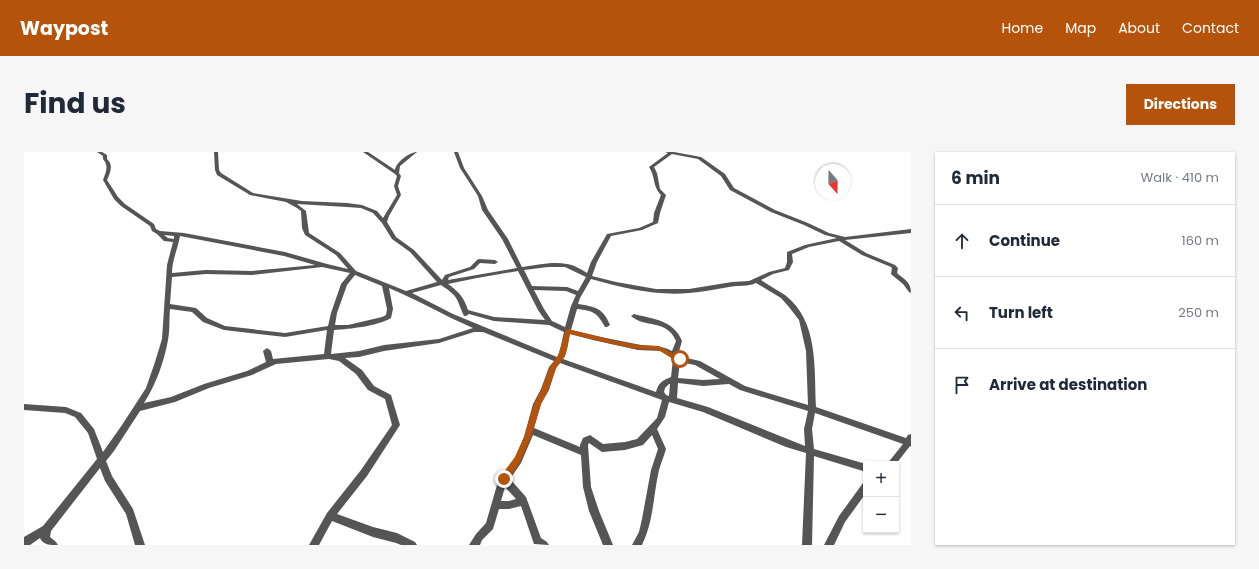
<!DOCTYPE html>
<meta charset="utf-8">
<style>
:root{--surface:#fff;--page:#f6f6f7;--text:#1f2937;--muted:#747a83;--line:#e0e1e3;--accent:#b45309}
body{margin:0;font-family:Poppins,sans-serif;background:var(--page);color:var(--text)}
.controls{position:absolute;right:12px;bottom:12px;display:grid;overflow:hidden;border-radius:0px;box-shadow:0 1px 3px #0004}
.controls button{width:36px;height:36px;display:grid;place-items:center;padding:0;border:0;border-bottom:1px solid var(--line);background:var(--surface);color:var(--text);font:20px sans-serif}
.compass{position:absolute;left:791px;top:12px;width:36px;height:36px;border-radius:50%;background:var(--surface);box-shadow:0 1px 3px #0004;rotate:160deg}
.stop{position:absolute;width:12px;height:12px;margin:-9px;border:3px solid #b45309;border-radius:50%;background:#fff}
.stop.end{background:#b45309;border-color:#fff;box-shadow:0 1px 4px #0008}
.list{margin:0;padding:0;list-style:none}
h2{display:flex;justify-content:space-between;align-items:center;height:52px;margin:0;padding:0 16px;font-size:17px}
h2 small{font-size:13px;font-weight:400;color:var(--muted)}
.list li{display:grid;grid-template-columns:26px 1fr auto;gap:12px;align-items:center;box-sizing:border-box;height:72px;padding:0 16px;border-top:1px solid var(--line)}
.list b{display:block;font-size:15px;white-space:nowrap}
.list em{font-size:13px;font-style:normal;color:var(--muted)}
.icon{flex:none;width:22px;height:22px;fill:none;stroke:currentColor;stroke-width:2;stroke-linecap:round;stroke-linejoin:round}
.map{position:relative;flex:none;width:887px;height:393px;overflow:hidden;border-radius:0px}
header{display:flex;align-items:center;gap:24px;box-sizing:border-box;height:56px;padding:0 20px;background:var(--accent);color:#fff}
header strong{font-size:19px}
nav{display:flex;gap:22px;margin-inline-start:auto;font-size:14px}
.intro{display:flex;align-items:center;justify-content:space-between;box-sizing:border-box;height:96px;padding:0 24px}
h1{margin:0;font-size:28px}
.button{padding:10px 18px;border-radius:0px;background:var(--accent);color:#fff;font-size:14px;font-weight:700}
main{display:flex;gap:24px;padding:0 24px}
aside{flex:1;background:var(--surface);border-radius:0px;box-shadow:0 1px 3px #0004}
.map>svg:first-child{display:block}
</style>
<header>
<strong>Waypost</strong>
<nav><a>Home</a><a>Map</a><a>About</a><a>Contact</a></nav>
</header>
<div class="intro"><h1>Find us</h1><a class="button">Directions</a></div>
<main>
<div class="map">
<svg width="887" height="393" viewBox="0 0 887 393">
<rect width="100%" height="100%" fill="#fff"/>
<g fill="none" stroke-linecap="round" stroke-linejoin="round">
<path fill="#555" fill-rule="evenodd" d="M73 0H78L83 3V7C90 13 86 21 83 28L94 45 101 52 130 72 132 77 136 79 160 81 261 100 303 112 324 117 312 103 281 83 278 76 277 59 273 56 262 50 226 43 193 23 191 18 190 0H194L195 18 197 21 229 41 278 49 323 51 338 53 353 59 359 66 373 43 370 34 373 24 371 22 339 0H344L371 18C372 10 386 0 393 0L376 14 375 21 377 24 374 34 377 43 365 64 363 70 372 85 390 98 418 128 421 123 446 115 453 108 455 107 471 108 474 110 471 112 456 111 450 117 425 125 424 128 493 116 478 87 458 58 454 44 436 16 430 0H434L440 16 458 44 464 58 484 87 498 115C512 113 529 109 543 112 550 113 557 117 563 121L567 110 583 82 615 76 629 70 630 61 637 43C628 33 632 26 625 15L644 1 641 0H650L677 5 701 22 710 36 751 58 784 71 805 81 821 85 887 77V81L821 88 842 101 871 113 874 116 873 121C881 128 887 130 887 141L885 140 879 132 868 123 867 122 868 116 867 115 838 103 815 89 785 95 768 102 769 110 765 118 749 122 737 128C745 133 753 138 761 143 795 169 790 217 792 255L882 286 884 283 887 282V295L886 294 872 312H863L879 292 791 261 788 277 790 297 842 312V320L790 304 788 393H778L782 301 762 295 679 260 645 250 641 265 633 277 642 297C640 304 637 311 635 318 629 344 630 368 618 393H608L615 380 618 367 627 318 634 297 628 283 619 293 601 298 578 300 565 291 564 293 567 335 575 359 589 393H579L565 359 559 335 557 303 509 283 497 311 486 327 502 345 517 386 523 390 525 393 510 392 497 354 485 357H475L469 377 458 388 456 393H445L452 382 462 371 473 333 477 324 491 306 500 285 509 252 517 237 525 215 530 209 459 180H450L415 191 360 199 335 205 321 206 338 218 350 234 367 243 376 273 343 324 313 362 349 375 373 381 391 390 393 393H377L372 391 349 385 308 369 295 393H285L303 361 337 318 368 273 361 247 344 238 332 222 315 209 305 207 252 212 228 223 185 236 151 250 116 259 90 299 82 309 88 324 109 357 121 393H111L102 362 81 329 76 316 27 379 26 385 32 390 34 393C26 393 19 393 16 386L6 393H0V385L19 374 73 307 64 281 51 265 41 261 0 258V252L42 255 57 261 70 277 79 300 98 273 122 236 131 210 138 187 143 113 149 90 140 89 133 82 128 79 126 74 97 54 90 47 79 28C82 20 85 14 79 7V4ZM648 2 674 7 697 24 706 38 747 60 780 73 801 83 813 86 781 93 763 100V110L761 116 745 120 725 129 708 130 665 137H632L592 130 568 124 573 110 587 84 618 78 634 71 636 61 642 43 636 37 633 21 630 15ZM273 52 323 55 337 56 349 61 358 71 368 87 386 100 413 130 382 139 332 119 316 101 285 81 282 59ZM140 83 150 84V87L144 86ZM156 84 260 104 291 113 228 119 182 118 148 121C148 108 154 96 156 84ZM298 115 326 121 317 132 307 161 304 174 261 181 201 174 183 166 172 156 146 152 148 125 182 122 228 123ZM524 115H541L562 125 554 139 543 135 508 134 500 118ZM494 119 514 158 521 168 470 165 444 158C440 145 434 139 424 132L453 126ZM331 123 358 134 363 157 362 163 358 165 324 173H311L313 161 323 133ZM567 127C599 136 632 144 665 141 678 140 692 137 705 135 714 133 724 135 732 131L757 146 765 155 775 168 782 199 784 253 721 234 676 209 658 205 654 203 658 189C650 168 629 167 610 162L607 164C620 176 643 167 652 189L648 199C635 192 626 195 612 192 590 188 569 183 547 178L553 157C569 159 573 160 581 175H583L586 173C579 156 572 155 554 152L556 146ZM417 133C435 145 432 146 440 164H442L445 162 470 169 525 173 540 180C538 187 537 199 533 205L429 162 388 141ZM365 136C394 148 421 164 449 176L415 187 360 193 335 199 307 202 310 178C326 177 354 174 367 166L369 157ZM510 138 542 139 552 143 547 154 541 175 528 169 520 157ZM146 157 168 160 179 170 200 178 261 185 303 178 300 202 249 207 247 199 243 196 239 199 242 210 223 219 180 232 147 245 120 251C132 232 140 210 144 188 146 178 145 167 146 157ZM546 182 569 188 614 198 637 199 649 207 647 225C639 228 634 231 632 240L539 207C544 200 544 190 546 182ZM656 210 671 213 696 227 679 228 654 226ZM536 211 638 248 633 266 613 287 601 290 579 292 566 283 559 286 556 293V295L510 276 517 252 525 238 532 216ZM654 231 679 234 705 232 716 238 784 259 780 277 781 294 684 255 653 246ZM645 232H646L645 244 642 243 640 240 641 236ZM481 335 492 347 485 349H477Z
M842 330V341L821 370 810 393H800L815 364 839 331Z"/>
</g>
<path fill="#b45309" d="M544 177 592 189 614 193 635 194 659 207 656 210 653 209 634 198 614 197 592 193 546 182 541 204 532 216 524 238 517 252 507 285 496 310 483 330H477V324L491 305 500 285 510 252 517 238 526 215 534 204 541 180Z"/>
</svg>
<div class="controls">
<button>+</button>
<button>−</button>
</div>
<svg class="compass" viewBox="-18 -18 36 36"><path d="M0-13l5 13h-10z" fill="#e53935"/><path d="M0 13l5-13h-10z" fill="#747a83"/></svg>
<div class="stop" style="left:656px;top:207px"></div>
<div class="stop end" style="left:480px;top:327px"></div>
</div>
<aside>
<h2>6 min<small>Walk · 410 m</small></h2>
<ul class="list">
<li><svg class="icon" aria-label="ahead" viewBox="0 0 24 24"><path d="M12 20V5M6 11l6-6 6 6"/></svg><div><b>Continue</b></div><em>160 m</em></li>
<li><svg class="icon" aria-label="left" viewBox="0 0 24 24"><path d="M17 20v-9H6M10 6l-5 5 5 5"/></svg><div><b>Turn left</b></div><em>250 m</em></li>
<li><svg class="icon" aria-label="arrive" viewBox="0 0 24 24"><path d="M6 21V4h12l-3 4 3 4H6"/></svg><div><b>Arrive at destination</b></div></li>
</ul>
</aside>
</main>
